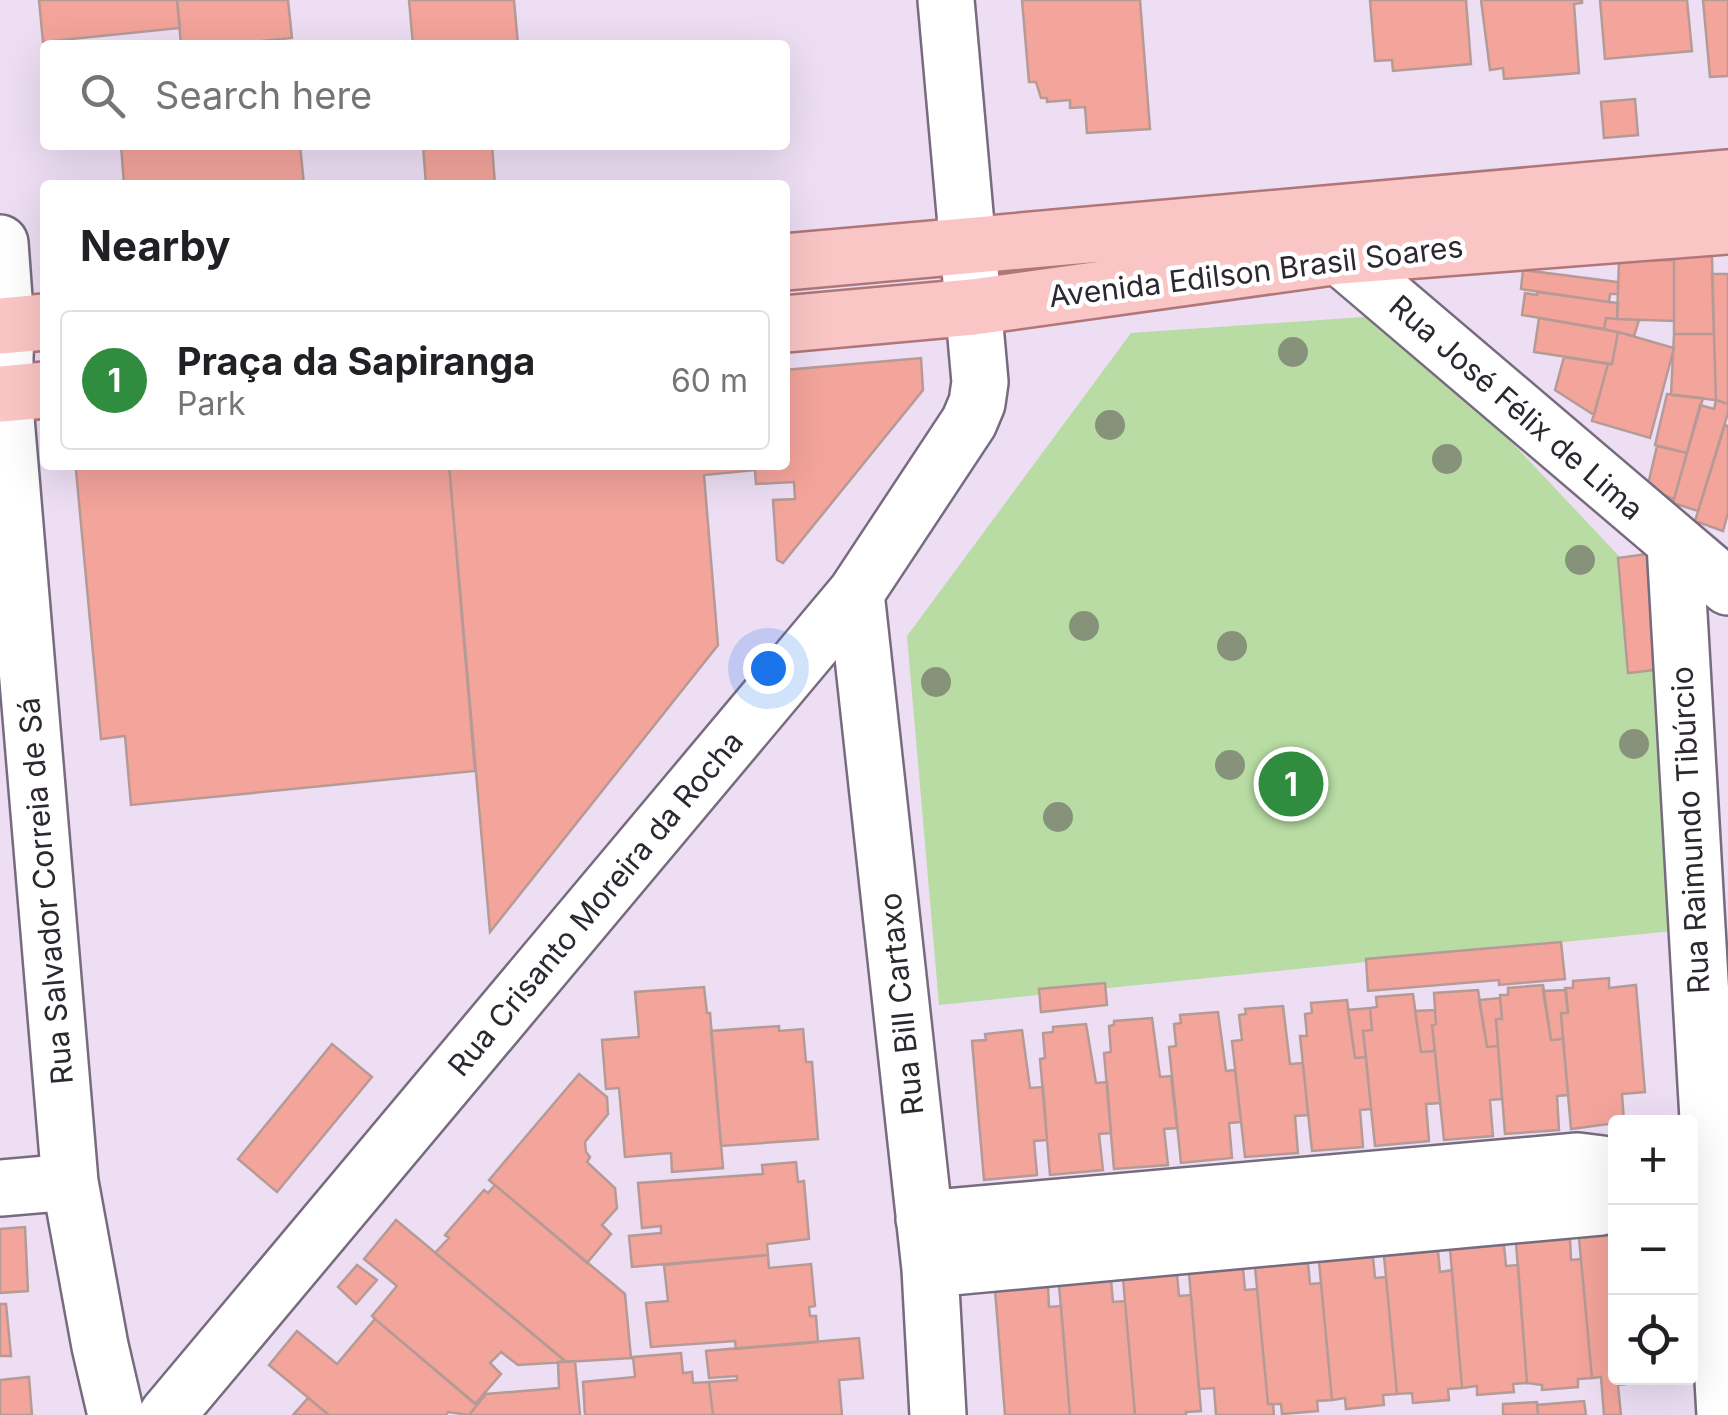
<!DOCTYPE html>
<meta charset="utf-8">
<style>
:root{--surface:#fff;--page:#f2f2f2;--text:#202124;--muted:#757577;--line:#e0e0e0;--accent:#308c3e}
body{margin:0;font-family:Inter,sans-serif;background:var(--page);color:var(--text)}
.controls{position:absolute;right:30px;bottom:30px;display:grid;overflow:hidden;border-radius:10px;box-shadow:0 10px 40px #0002}
.controls button{width:90px;height:90px;display:grid;place-items:center;padding:0;border:0;border-bottom:2px solid var(--line);background:var(--surface);color:var(--text);font:50px sans-serif}
.you{position:absolute;left:768px;top:668px;width:35px;height:35px;margin:-25px;border:8px solid #fff;border-radius:50%;background:#1a73e8;box-shadow:0 0 0 15px #1a73e833}
.badge{display:grid;place-items:center;width:65px;height:65px;border-radius:50%;background:var(--accent);color:#fff;font-size:32px;font-weight:700}
.pin{position:absolute;translate:-50% -50%;border:5px solid #fff;box-shadow:0 2px 10px #0006}
.list{margin:0;padding:0;list-style:none}
h2{display:flex;justify-content:space-between;align-items:center;height:130px;margin:0;padding:0 40px;font-size:42px}
h2 small{font-size:32px;font-weight:400;color:var(--muted)}
.list li{display:grid;grid-template-columns:65px 1fr auto;gap:30px;align-items:center;box-sizing:border-box;height:140px;margin:0 20px 20px;padding:0 20px;border:2px solid var(--line);border-radius:10px}
.list b{display:block;font-size:38px;white-space:nowrap}
.list p{margin:0;font-size:32px;white-space:nowrap;color:var(--muted)}
.list em{font-size:32px;font-style:normal;color:var(--muted)}
.icon{flex:none;width:55px;height:55px;fill:none;stroke:currentColor;stroke-width:2;stroke-linecap:round;stroke-linejoin:round}
.map{position:relative;flex:none;width:1728px;height:1415px;overflow:hidden}
.search{position:absolute;background:var(--surface);box-shadow:0 10px 40px #0002;left:40px;top:40px;width:750px;height:110px;display:flex;align-items:center;gap:25px;box-sizing:border-box;padding:0 35px;border-radius:10px;color:var(--muted);font-size:38px}
.panel{position:absolute;background:var(--surface);box-shadow:0 10px 40px #0002;left:40px;top:180px;width:750px;height:290px;border-radius:10px}
.map>svg:first-child{display:block}
</style>
<div class="map">
<svg width="1728" height="1415" viewBox="0 0 1728 1415">
<rect width="100%" height="100%" fill="#eddef4"/>
<path fill="#b8dca3" d="M1392 315 1648 587 1673 931 939 1005 907 636 1131 333Z"/>
<path fill="#f3a49b" stroke="#b69a96" stroke-width="2.5" d="M39 0H177L180 28 43 42Z
M177 0H288L292 38 223 45H181Z
M409 0H514L518 45H413Z
M1022 0H1140L1150 129 1087 133 1085 107 1070 108V100L1047 102V98H1041L1036 82H1029Z
M1370 0H1466L1471 64 1393 71 1392 60 1375 61Z
M1481 0H1582V3L1574 4 1579 73 1504 79 1503 68 1490 70Z
M1600 0H1687L1692 51 1605 59Z
M1703 0H1728V76L1710 77Z
M1635 99 1638 135 1604 138 1601 102Z
M121 145H300L304 185H124Z
M423 145H492L495 185H426Z
M1674 256H1712L1714 334H1674Z
M1674 260V321L1617 319 1619 261Z
M1523 270 1618 282V294H1610L1609 302 1521 289Z
M1712 274H1728V404L1716 400Z
M1537 292 1618 303 1617 319 1606 318 1604 329 1522 315 1525 293 1537 295Z
M1539 318 1618 332 1612 364 1534 352Z
M1606 318 1617 319 1639 320 1634 336 1604 329Z
M1618 332 1674 348 1650 438 1592 421 1608 364H1612Z
M1674 334H1714L1716 400 1671 395Z
M1564 357 1608 364 1594 415 1555 390Z
M921 358 923 390 783 563 777 560 773 500 795 499 794 482 756 484 755 470 704 475 718 645 490 932 449 465H785V370Z
M1667 394 1703 398 1687 453 1655 445Z
M1716 400 1728 404V413L1698 511 1673 503 1700 405 1714 409Z
M1725 425 1728 426V513L1723 531 1695 521Z
M1657 446 1687 453 1674 499 1647 489Z
M81 465H449L475 771 131 805 125 736 101 739 76 470Z
M1647 554 1655 670 1628 673 1618 558Z
M1561 942 1565 979 1499 985V980L1368 991 1366 959Z
M1609 978V988L1636 985 1645 1092 1622 1094 1624 1122 1571 1129 1561 1013H1568L1565 988H1573V981Z
M1105 983 1107 1005 1041 1012 1039 989Z
M1543 985 1551 1040 1563 1039 1568 1095 1557 1096 1559 1130 1505 1134 1496 1019H1502L1500 995H1508V988Z
M704 987 707 1013H710L723 1168 672 1172 671 1153 625 1157 619 1088 606 1089 602 1040 639 1037 635 992Z
M1478 990 1487 1047 1498 1046 1502 1099 1490 1100 1493 1136 1444 1140 1432 1025 1436 1024 1434 993Z
M1566 990 1568 1013H1561L1563 1039 1551 1040 1543 991Z
M1413 994 1421 1052 1435 1051 1440 1103 1426 1104 1429 1141 1375 1146 1363 1031 1372 1030 1370 1008 1377 1007 1376 997Z
M1500 998 1502 1019H1496L1498 1046 1487 1047 1479 1000Z
M1347 1000 1355 1058 1366 1057 1371 1109 1360 1110 1363 1147 1312 1151 1300 1036H1307L1305 1014 1312 1013 1311 1003Z
M1283 1006 1290 1064 1303 1063 1308 1115 1295 1116 1298 1153 1245 1157 1232 1041 1242 1040 1239 1015 1246 1014 1245 1009Z
M1370 1008 1372 1030 1363 1031 1366 1057 1355 1058 1348 1010Z
M1435 1010 1436 1024 1432 1025 1435 1051 1421 1052 1415 1011Z
M1218 1012 1226 1071 1235 1070 1241 1122 1229 1123 1232 1158 1181 1163 1169 1047 1176 1046 1174 1024 1181 1023 1180 1015Z
M1152 1018 1160 1077 1171 1076 1177 1128 1164 1129 1168 1165 1114 1169 1104 1053 1111 1052 1109 1026 1114 1025V1021Z
M1086 1024 1096 1083 1107 1082 1111 1133 1099 1134 1103 1170 1050 1175 1040 1059 1045 1058 1043 1033 1053 1032V1027Z
M779 1026V1031L803 1029 806 1062H812L818 1139 721 1146 711 1031Z
M1022 1030 1030 1088 1043 1087 1047 1140 1034 1141 1037 1175 984 1180 972 1041 986 1040 985 1034Z
M332 1044 372 1077 277 1192 238 1159Z
M579 1074 607 1097 608 1114 585 1142 586 1152 590 1157 587 1162 615 1188 617 1208 602 1225 611 1234 587 1263 489 1180Z
M796 1162 798 1182 804 1181 809 1239 767 1244 768 1255 632 1267 629 1236 661 1233V1226L642 1228 638 1183 763 1174 762 1165Z
M495 1185 625 1294 631 1358 566 1362 435 1253 449 1238 445 1235 484 1190 488 1193Z
M396 1220 563 1359 566 1362 518 1365 501 1352 490 1363 501 1374 475 1404 375 1319 372 1316 397 1286 364 1259Z
M25 1227 28 1291 0 1293V1229Z
M1616 1235V1378H1644V1382L1618 1385 1621 1415H1604L1601 1377 1592 1378 1579 1238Z
M1570 1239 1571 1260 1581 1259 1592 1378 1578 1379V1387L1542 1390V1385L1527 1383 1516 1243Z
M1504 1245 1506 1266 1518 1265 1527 1383 1513 1384 1514 1392 1477 1395V1386L1462 1388 1450 1249Z
M1438 1251 1440 1272 1452 1270 1462 1388 1448 1389 1449 1400 1413 1403 1412 1393 1397 1394 1384 1256Z
M768 1255 769 1268 811 1264 815 1306 809 1307 810 1316H816L818 1342 736 1349 735 1341 651 1347 646 1303 668 1301 664 1265Z
M1373 1257 1375 1278 1386 1277 1397 1394 1383 1395 1384 1405 1346 1409 1345 1398 1332 1400 1319 1262Z
M1308 1263 1310 1284 1321 1283 1332 1400 1317 1401 1318 1411 1282 1414 1281 1404H1268L1255 1267Z
M357 1265 377 1280 356 1304 338 1287Z
M1243 1268 1245 1290 1257 1289 1268 1404H1273L1274 1415H1216L1214 1388 1199 1389 1189 1273Z
M1177 1274 1179 1296 1191 1295 1201 1411 1186 1412V1415H1135L1123 1279Z
M1111 1280 1113 1302 1125 1301 1135 1415H1070L1059 1285Z
M1048 1286 1049 1307 1061 1306 1070 1415H1005L995 1290Z
M0 1304H6L11 1356H0Z
M375 1319 477 1405 469 1415 448 1412 446 1415H329L269 1365 297 1331 337 1364Z
M859 1338 863 1378 839 1380 842 1415H713L709 1382 737 1380V1376L709 1378 706 1351Z
M681 1353 683 1373 692 1372 693 1383 709 1382 713 1415H585L583 1382 635 1377 633 1357Z
M575 1361 580 1415H469L486 1394 559 1388 558 1362Z
M29 1377 32 1415H0V1380Z
M308 1398 329 1415H293Z
M1584 1401 1586 1415H1538L1537 1405Z
M1537 1402 1538 1415H1503V1404Z"/>
<g fill="none" stroke-linecap="round" stroke-linejoin="round">
<g stroke="#776b7e" stroke-width="60">
<path id="minor" d="M1335 220 1339 256 1728 587
M0 243 6 325 4 394 70 1182 100 1346 116 1415
M1675 544 1725 1415
M856 593 930 1269 938 1415
M0 1188 70 1182
M924 1219 1578 1161 1602 1164 1612 1173 1613 1189 1601 1207 930 1269
M167 1415 856 593 969 422 977 403 980 382 946 0"/>
</g>
<g stroke="#b07678" stroke-width="60">
<path id="major" d="M785 262 1728 178
M785 324 973 307 1339 256 1728 226
M0 326 45 322
M0 394 45 390"/>
</g>
<use href="#minor" stroke="#fff" stroke-width="55"/>
<use href="#major" stroke="#fac6c5" stroke-width="55"/>
</g>
<g fill="#86937a">
<circle cx="1293" cy="352" r="15"/>
<circle cx="1110" cy="425" r="15"/>
<circle cx="1447" cy="459" r="15"/>
<circle cx="1580" cy="560" r="15"/>
<circle cx="1084" cy="626" r="15"/>
<circle cx="1232" cy="646" r="15"/>
<circle cx="936" cy="682" r="15"/>
<circle cx="1634" cy="744" r="15"/>
<circle cx="1230" cy="765" r="15"/>
<circle cx="1058" cy="817" r="15"/>
</g>
<g text-anchor="middle" stroke-width="9" stroke-linejoin="round" paint-order="stroke">
<g font-size="30" fill="#2d2730" stroke="#fff">
<text transform="translate(1256 272) rotate(-7)" y="10">Avenida Edilson Brasil Soares</text>
<text transform="translate(1516 408) rotate(41)" y="10">Rua José Félix de Lima</text>
<text transform="translate(1691 830) rotate(-93)" y="10">Rua Raimundo Tibúrcio</text>
<text transform="translate(46 891) rotate(-95)" y="10">Rua Salvador Correia de Sá</text>
<text transform="translate(596 904) rotate(-50)" y="10">Rua Crisanto Moreira da Rocha</text>
<text transform="translate(902 1004) rotate(-96)" y="10">Rua Bill Cartaxo</text>
</g>
</g>
</svg>
<div class="controls">
<button>+</button>
<button>−</button>
<button><svg class="icon" aria-label="locate" viewBox="0 0 24 24"><circle cx="12" cy="12" r="6"/><path d="M12 2v4M12 18v4M2 12h4M18 12h4"/></svg></button>
</div>
<div class="you"></div>
<div class="pin badge" style="left:1291px;top:784px">1</div>
<div class="search"><svg class="icon" aria-label="search" viewBox="0 0 24 24"><circle cx="10" cy="10" r="6"/><path d="M15 15l6 6"/></svg>Search here</div>
<section class="panel">
<h2>Nearby<small></small></h2>
<ul class="list">
<li><span class="badge">1</span><div><b>Praça da Sapiranga</b><p>Park</p></div><em>60 m</em></li>
</ul>
</section>
</div>
